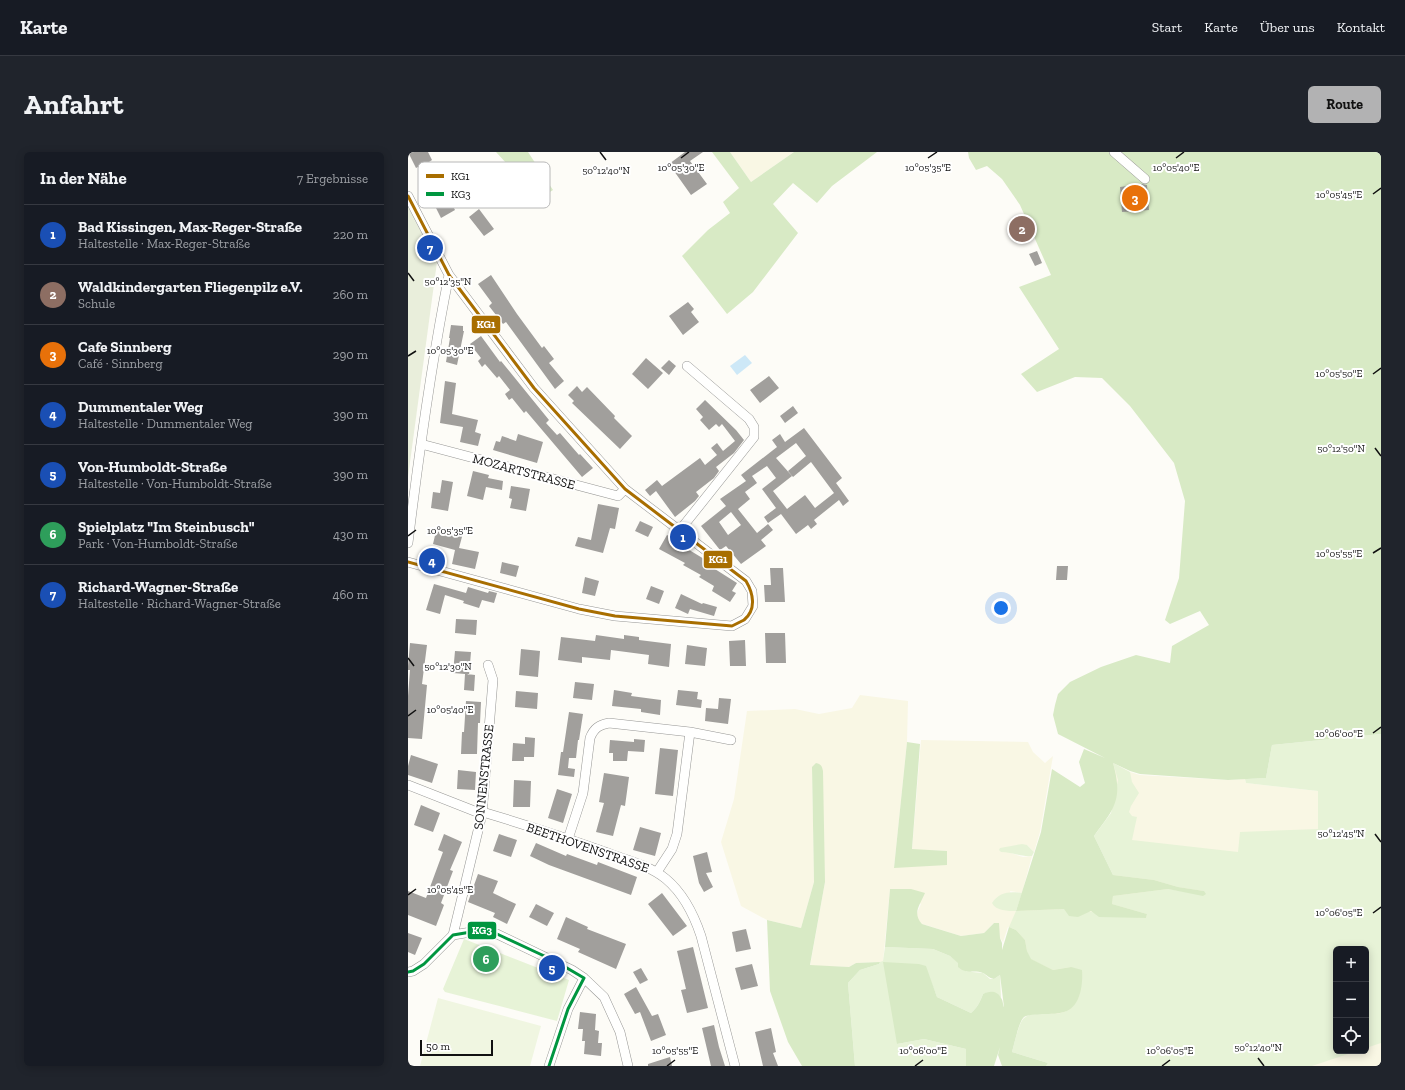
<!DOCTYPE html>
<html lang="de">
<meta charset="utf-8">
<style>
:root{--surface:#171b24;--page:#20242c;--text:#f1f3f6;--muted:#9ea1a6;--line:#363941;--accent:#b2b2b3}
body{margin:0;font-family:"Zilla Slab",serif;background:var(--page);color:var(--text)}
.controls{position:absolute;right:12px;bottom:12px;display:grid;overflow:hidden;border-radius:6px;box-shadow:0 2px 10px #0003}
.controls button{width:36px;height:36px;display:grid;place-items:center;padding:0;border:0;border-bottom:1px solid var(--line);background:var(--surface);color:var(--text);font:20px sans-serif}
.scale{position:absolute;left:12px;bottom:10px;width:73px;box-sizing:border-box;padding-left:4px;border:2px solid #111;border-top:0;font-size:11px;line-height:14px;white-space:nowrap;color:#111;-webkit-text-stroke:3px #fff;paint-order:stroke}
.you{position:absolute;left:593px;top:456px;width:14px;height:14px;margin:-10px;border:3px solid #fff;border-radius:50%;background:#1a73e8;box-shadow:0 0 0 6px #1a73e833}
.badge{display:grid;place-items:center;width:26px;height:26px;border-radius:50%;background:var(--accent);color:#fff;font-size:13px;font-weight:700}
.pin{position:absolute;translate:-50% -50%;border:2px solid #fff;box-shadow:0 1px 4px #0006}
.list{margin:0;padding:0;list-style:none}
h2{display:flex;justify-content:space-between;align-items:center;height:52px;margin:0;padding:0 16px;font-size:17px}
h2 small{font-size:13px;font-weight:400;color:var(--muted)}
.list li{display:grid;grid-template-columns:26px 1fr auto;gap:12px;align-items:center;box-sizing:border-box;height:60px;padding:0 16px;border-top:1px solid var(--line)}
.list b{display:block;font-size:15px;white-space:nowrap}
.list p{margin:0;font-size:13px;white-space:nowrap;color:var(--muted)}
.list em{font-size:13px;font-style:normal;color:var(--muted)}
.icon{flex:none;width:22px;height:22px;fill:none;stroke:currentColor;stroke-width:2;stroke-linecap:round;stroke-linejoin:round}
.map{position:relative;flex:none;width:973px;height:914px;overflow:hidden;border-radius:6px}
header{display:flex;align-items:center;gap:24px;box-sizing:border-box;height:56px;padding:0 20px;background:var(--surface);border-bottom:1px solid var(--line)}
header strong{font-size:19px}
nav{display:flex;gap:22px;margin-inline-start:auto;font-size:14px}
.intro{display:flex;align-items:center;justify-content:space-between;box-sizing:border-box;height:96px;padding:0 24px}
h1{margin:0;font-size:28px}
.button{padding:10px 18px;border-radius:6px;background:var(--accent);color:#111;font-size:14px;font-weight:700}
main{display:flex;gap:24px;padding:0 24px}
aside{flex:1;background:var(--surface);border-radius:6px;box-shadow:0 2px 10px #0003}
.map>svg:first-child{display:block}
</style>
<header>
<strong>Karte</strong>
<nav><a>Start</a><a>Karte</a><a>Über uns</a><a>Kontakt</a></nav>
</header>
<div class="intro"><h1>Anfahrt</h1><a class="button">Route</a></div>
<main>
<aside>
<h2>In der Nähe<small>7 Ergebnisse</small></h2>
<ul class="list">
<li><span class="badge" style="background:#1a4fb4">1</span><div><b>Bad Kissingen, Max-Reger-Straße</b><p>Haltestelle · Max-Reger-Straße</p></div><em>220 m</em></li>
<li><span class="badge" style="background:#8d6e63">2</span><div><b>Waldkindergarten Fliegenpilz e.V.</b><p>Schule</p></div><em>260 m</em></li>
<li><span class="badge" style="background:#e8710a">3</span><div><b>Cafe Sinnberg</b><p>Café · Sinnberg</p></div><em>290 m</em></li>
<li><span class="badge" style="background:#1a4fb4">4</span><div><b>Dummentaler Weg</b><p>Haltestelle · Dummentaler Weg</p></div><em>390 m</em></li>
<li><span class="badge" style="background:#1a4fb4">5</span><div><b>Von-Humboldt-Straße</b><p>Haltestelle · Von-Humboldt-Straße</p></div><em>390 m</em></li>
<li><span class="badge" style="background:#2e9e5b">6</span><div><b>Spielplatz &quot;Im Steinbusch&quot;</b><p>Park · Von-Humboldt-Straße</p></div><em>430 m</em></li>
<li><span class="badge" style="background:#1a4fb4">7</span><div><b>Richard-Wagner-Straße</b><p>Haltestelle · Richard-Wagner-Straße</p></div><em>460 m</em></li>
</ul>
</aside>
<div class="map">
<svg width="973" height="914" viewBox="0 0 973 914">
<rect width="100%" height="100%" fill="#fdfcf7"/>
<path fill="#f9f7e4" fill-rule="evenodd" d="M322 0H386L343 30Z
M452 543 500 549 499 590 486 716 539 699 504 698 513 588 620 590 625 600 637 611 645 604 632 680 626 700 619 693 593 700H600L615 705 624 704 614 741 602 739 608 759 705 723V611L722 620 732 623 819 628 837 627 838 631 910 639 973 638V914H638L640 912 608 778 600 775 595 790 592 786 590 771H586L576 781 553 784 521 774 514 772 509 767V761L513 752 482 737 475 810 448 811 441 815 402 814 417 730 404 615 406 730 393 776 359 768 333 754 313 690 326 647 339 559 387 557 411 562 444 556ZM928 797H958V899H928Z"/>
<path fill="#e7f3d7" d="M973 582V891L958 896V797H928V899H949L904 914H638L640 911 604 900C606 893 611 870 616 866 628 856 652 869 665 854 678 840 669 830 663 815L645 818 622 807 619 799 617 788 608 778 601 775 608 759C600 759 588 759 584 751 591 740 602 739 614 741L608 759 656 757 738 766 739 762 704 752 705 744 760 737 795 743 796 739 770 735 746 728 705 723 686 684 703 661 710 628 705 611 722 620 724 630 731 641 723 654 721 660 724 664 729 665 724 688 830 700 832 680 910 677V639L838 631 837 627 858 626 864 593Z
M614 692 619 693 626 700 624 704C613 705 604 700 593 700L591 698 592 696Z
M56 787 161 828 149 869 37 840 35 837Z
M477 795 525 797 542 804 564 820 575 821 582 827H586L592 823 593 846C587 840 583 838 575 842 572 850 569 856 563 861L529 845 517 814 489 892 516 887 558 897V914H447L440 831 452 818 471 812 472 810 475 809Z"/>
<path fill="#d8eac5" d="M88 0H120L145 38 131 47Z
M304 0H322L343 30 386 0H469L424 34 409 51 385 31 365 52 390 81 345 140 319 162 274 104 300 78 322 61 315 50 331 36Z
M560 0H973V582L864 593 858 626 820 628 732 622 722 619 705 611C715 647 707 656 686 684L705 723 746 728 770 735 796 739 798 742 795 744 760 737 705 744 704 752 739 762 738 766 691 765 683 759 670 765 661 764 656 757 608 759 633 680 644 617 672 635 677 631 671 610 676 597 697 606 650 582 645 563 647 553 650 542 662 530 693 515 728 503 762 511 764 494 801 473 792 459 762 472 757 468 771 426 777 349 766 311 722 254 694 226 667 225 629 240 613 222 651 197 611 135 643 123 612 53 594 27 579 14 568 18 561 6Z
M499 590 512 592 504 697 539 699V713L486 716Z
M408 611C413 612 414 614 415 619L417 730 402 813 441 815 448 811 472 810 471 812 452 818 440 831 447 914H394L380 890 362 839 359 768 393 776 406 730 404 615Z
M482 737H503L517 741C512 753 504 761 514 772L553 784 576 781 586 771H591L592 786 594 791V798L601 775 608 778 617 788 619 799 623 807 645 818 663 815 674 818C675 831 673 853 659 859 651 862 643 862 634 862 629 863 621 862 616 865 611 869 606 893 604 900L640 911 638 914H594L590 903 592 895 586 914H558V897L516 887 489 892 475 810 511 812 518 814 529 845 563 861C569 856 572 850 575 842 581 839 589 838 593 846 595 848 595 854 596 855L592 823 586 827C581 826 579 823 575 821 566 817 559 823 550 815V811L542 804 525 797 477 795Z"/>
<path fill="#e9eedb" d="M0 54 29 110 0 325Z"/>
<path fill="#f0f6e1" d="M30 846 133 874 122 914H12Z"/>
<path fill="#cde8f7" d="M337 203 344 211 329 223 322 214Z"/>
<path fill="#a19f9c" fill-rule="evenodd" d="M0 0H20L24 8 21 10 28 23 17 29 10 15 8 16Z
M277 0H295L282 9 299 32 283 43 261 12Z
M734 32 739 33 741 58 714 60 712 35Z
M37 38 47 58 33 66 23 46Z
M71 57 86 77 76 84 61 65Z
M629 99 634 111 627 114 621 102Z
M83 123 109 162 134 196 136 194 146 207 141 211 156 229 147 237 98 170 95 172 81 154 84 151 70 132Z
M280 150 286 157 283 160 291 170 275 183 261 164Z
M43 173 55 174V179H56L49 213 38 210 42 186H41Z
M73 184 92 210 93 209 141 268 138 271 149 283 152 281 171 303 172 302 185 316 174 325 118 259 116 261 104 246 101 248 97 242 102 238 91 224 89 226 77 212 74 215 70 209 73 206 62 192Z
M238 206 255 221 240 237 224 222Z
M261 208 268 214 261 223 253 216Z
M361 224 371 236 352 251 342 238Z
M37 229 48 231 44 262 70 268 67 280 73 282 70 294 52 290 55 275 32 271Z
M169 234 174 240 179 235 207 264 206 266 224 284 212 297 164 251 166 249 160 243Z
M297 248 328 278 336 288 326 301 308 315 311 319 306 326 288 340 291 344 287 349 267 365 248 339 242 344 237 338 249 328 254 334 292 306 297 313 309 303 303 296 309 291 315 299 327 289 314 272 311 275 308 272 301 278 292 268 295 265 288 257Z
M385 254 390 261 377 271 372 264Z
M396 276 434 326 428 331 441 349 435 354 431 348 406 368 409 372 403 377 400 373 388 382 373 362 360 371 356 365 368 356 354 337 368 326 359 314 344 324 349 331 337 340 342 347 330 357 349 381 360 372 365 378 353 388 358 394 333 412 318 394 312 398 293 374 318 354 312 347 338 329 333 323 369 295 364 288 372 282 377 290ZM388 291 398 304 380 319 385 325 403 310 426 341 407 356 397 343 379 357 365 339 384 324 368 306ZM323 360 333 373 320 383 311 370Z
M110 282 135 290 129 311 85 298 88 289 92 290 94 284 108 289Z
M65 319 81 323 80 326 95 329 94 338 78 335 75 348 59 344Z
M34 328 45 330 40 359 23 356 25 340 32 341Z
M103 334 122 337 118 359 102 356 104 347 101 346Z
M190 352 211 356 207 377 202 376 195 401 167 394 170 385 183 388Z
M232 369 245 375 240 385 227 379Z
M29 375 55 381 51 396 71 400 67 417 44 412 47 398 25 392Z
M259 383 274 391 273 393 301 410 299 412 329 431 324 439 328 441 322 450 304 439 306 434 291 425 293 423 275 413 277 411 251 397Z
M94 410 111 414 108 425 92 421Z
M649 414H660L659 428H648Z
M362 416H375L377 450H357L356 433H363Z
M177 425 191 429 187 444 174 441Z
M26 432 58 441 60 435 80 441 81 439 89 441 86 451 74 448 71 456 55 451 56 449 37 443 32 462 18 458Z
M243 434 256 439 251 452 238 447Z
M273 442 294 452 295 451 309 455 306 464 282 457 280 462 267 456Z
M48 467 69 468 68 483 47 481Z
M357 481H377L378 511H358Z
M188 483 216 487V483L231 485V488L263 492 261 515 240 512 241 503 203 498 202 508 174 505V511L150 508 153 485 187 489Z
M337 488 338 514H322L321 489Z
M2 491 19 493 14 532 19 533 14 587 0 586V544L2 518H0V514Z
M279 493 299 496 297 514 277 512Z
M113 497 132 499 130 525 111 523Z
M47 499 63 500 61 523 59 522 67 523 66 539 56 538 57 522 45 521Z
M167 530 186 532 184 548 165 546Z
M206 538 224 541 223 544 253 548 252 563 233 560V557L204 554Z
M270 538 290 540 289 547 294 548 293 556 268 553Z
M108 539 130 541 129 557 107 555Z
M311 546 323 547 320 572 297 569 298 556 310 557Z
M58 549 73 550 72 571H70L69 602H53L54 580H56Z
M161 560 175 562 171 588H170L168 606H161L160 616 167 617 166 625 150 623 153 600H155Z
M117 585 127 586 126 605H116V609H104L105 591 117 592Z
M226 587 237 588 236 600 220 599 219 609H205V601H201L202 588 226 590Z
M252 596 270 598 265 644 247 642Z
M3 603 30 612 24 631 0 623V614Z
M50 618 68 620 67 638 49 637Z
M196 621 221 625 217 654 213 653 205 684 188 680 196 651 191 650Z
M106 628 123 629 122 655H105Z
M149 637 164 642 155 671 140 666Z
M13 653 32 661 25 680 6 673Z
M232 675 253 681 247 704 225 698Z
M36 682 54 690 42 718 45 719 33 751 36 753 28 774 0 763V739L18 746 35 700 30 698Z
M91 682 109 688 103 705 85 699Z
M128 691 158 704 159 702 189 713 190 710 229 725 223 743 141 713 122 704Z
M299 700 304 720 298 721 305 735 296 740 291 731 285 704Z
M70 722 90 729 85 741 108 752 99 772 85 765 87 761 60 750Z
M254 741 279 774 265 784 240 752Z
M128 752 146 761 139 774 121 765Z
M158 765 180 775 179 777 218 792 208 817 170 800 172 797 149 787Z
M338 777 343 797 328 800 324 780Z
M0 781 14 786 7 803 0 800Z
M285 795 300 856 279 861 273 838 278 837 269 799Z
M344 812 350 834 333 838 327 816Z
M233 816 240 828 232 832 225 820Z
M228 835 244 864 250 862 258 883 243 889 232 860 227 862 216 842Z
M172 860 188 862 187 878 191 879 190 891H194L193 904 176 902 177 889H174L175 877H170Z
M306 873 311 895 317 914H303L294 876Z
M363 876 368 900 365 901 370 914H355L347 880Z
M262 905 264 914H240V912Z"/>
<g fill="none" stroke-linecap="round" stroke-linejoin="round">
<g stroke="#979795" stroke-width="10">
<path id="minor" d="M706 0 737 27
M0 44 41 123 126 236 217 337 338 429 344 439 345 454 337 467 324 474 207 464 171 457 0 410
M13 292 210 344 217 337
M272 378 346 285V275L341 267 279 214
M0 391C11 301 23 211 41 123
M282 580 323 588
M0 633 74 662 78 661C118 673 158 686 197 700 218 708 241 713 258 727 276 742 286 763 293 784L327 914
M160 687 175 641 182 586C186 576 191 573 201 571L282 580 269 682 264 697 249 720
M45 783 74 662 85 528 80 513
M0 820 5 819 16 812 45 783 75 778 89 782 164 818 176 826 196 845 212 880 220 914
M141 914 160 857 176 826"/>
</g>
<use href="#minor" stroke="#fffffe" stroke-width="9"/>
<g stroke="#fff" stroke-width="6">
<path id="bus-1" d="M0 44 41 123 126 236 217 337 338 429C345 441 349 457 336 468 332 470 328 472 324 474L207 464 171 457 0 410"/>
</g>
<g stroke="#fff" stroke-width="6">
<path id="bus-2" d="M0 820 5 819 16 812 45 783 75 778 89 782 147 809 176 826 160 857 141 914"/>
</g>
<use href="#bus-1" stroke="#a86e00" stroke-width="3"/>
<use href="#bus-2" stroke="#009640" stroke-width="3"/>
</g>
<path fill="none" stroke="#111" stroke-width="1.5" d="M192 0 198 8M273 6 281 0M520 6 529 0M768 6 776 0M965 42 973 36M0 121 6 129M0 204 8 199M965 222 973 216M967 296 973 304M0 384 8 378M965 401 973 396M0 506 6 514M0 564 8 558M965 581 973 575M967 682 973 690M0 743 8 737M965 761 973 755M850 906 856 914M259 914 267 908M507 914 515 908M754 914 762 908"/>
<g text-anchor="middle" stroke-width="4" stroke-linejoin="round" paint-order="stroke">
<g font-size="13" fill="#111" stroke="#fff">
<text transform="translate(116 319) rotate(15)" y="5">MOZARTSTRASSE</text>
<text transform="translate(75 625) rotate(-84)" y="5">SONNENSTRASSE</text>
<text transform="translate(180 695) rotate(19)" y="5">BEETHOVENSTRASSE</text>
</g>
</g>
<rect x="10" y="10" width="132" height="46" rx="6" fill="#fff" stroke="#b8b8b8" stroke-width="1"/>
<rect x="18" y="22" width="18" height="4" fill="#a86e00"/>
<rect x="18" y="40" width="18" height="4" fill="#009640"/>
<g font-size="11" fill="#111">
<text x="43" y="28">KG1</text>
<text x="43" y="46">KG3</text>
</g>
<g font-size="10" text-anchor="middle" fill="#111" stroke="#fff" stroke-width="4" stroke-linejoin="round" paint-order="stroke">
<text x="273" y="19">10°05'30"E</text>
<text x="520" y="19">10°05'35"E</text>
<text x="768" y="19">10°05'40"E</text>
<text x="198" y="22">50°12'40"N</text>
<text x="931" y="46">10°05'45"E</text>
<text x="40" y="133">50°12'35"N</text>
<text x="42" y="202">10°05'30"E</text>
<text x="931" y="225">10°05'50"E</text>
<text x="933" y="300">50°12'50"N</text>
<text x="42" y="382">10°05'35"E</text>
<text x="931" y="405">10°05'55"E</text>
<text x="40" y="518">50°12'30"N</text>
<text x="42" y="561">10°05'40"E</text>
<text x="931" y="585">10°06'00"E</text>
<text x="933" y="685">50°12'45"N</text>
<text x="42" y="741">10°05'45"E</text>
<text x="931" y="764">10°06'05"E</text>
<text x="850" y="899">50°12'40"N</text>
<text x="267" y="902">10°05'55"E</text>
<text x="515" y="902">10°06'00"E</text>
<text x="762" y="902">10°06'05"E</text>
</g>
<g stroke="#fff" stroke-width="1.5">
<rect x="63" y="163" width="30" height="19" rx="4" fill="#a86e00"/>
<rect x="295" y="398" width="30" height="19" rx="4" fill="#a86e00"/>
<rect x="59" y="769" width="30" height="19" rx="4" fill="#009640"/>
</g>
<g font-size="11" text-anchor="middle" font-weight="bold" fill="#fff">
<text x="78" y="176">KG1</text>
<text x="310" y="411">KG1</text>
<text x="74" y="782">KG3</text>
</g>
</svg>
<div class="controls">
<button>+</button>
<button>−</button>
<button><svg class="icon" aria-label="locate" viewBox="0 0 24 24"><circle cx="12" cy="12" r="6"/><path d="M12 2v4M12 18v4M2 12h4M18 12h4"/></svg></button>
</div>
<div class="scale">50 m</div>
<div class="you"></div>
<div class="pin badge" style="left:275px;top:385px;background:#1a4fb4">1</div>
<div class="pin badge" style="left:614px;top:77px;background:#8d6e63">2</div>
<div class="pin badge" style="left:727px;top:46px;background:#e8710a">3</div>
<div class="pin badge" style="left:24px;top:409px;background:#1a4fb4">4</div>
<div class="pin badge" style="left:144px;top:816px;background:#1a4fb4">5</div>
<div class="pin badge" style="left:78px;top:807px;background:#2e9e5b">6</div>
<div class="pin badge" style="left:22px;top:96px;background:#1a4fb4">7</div>
</div>
</main>
